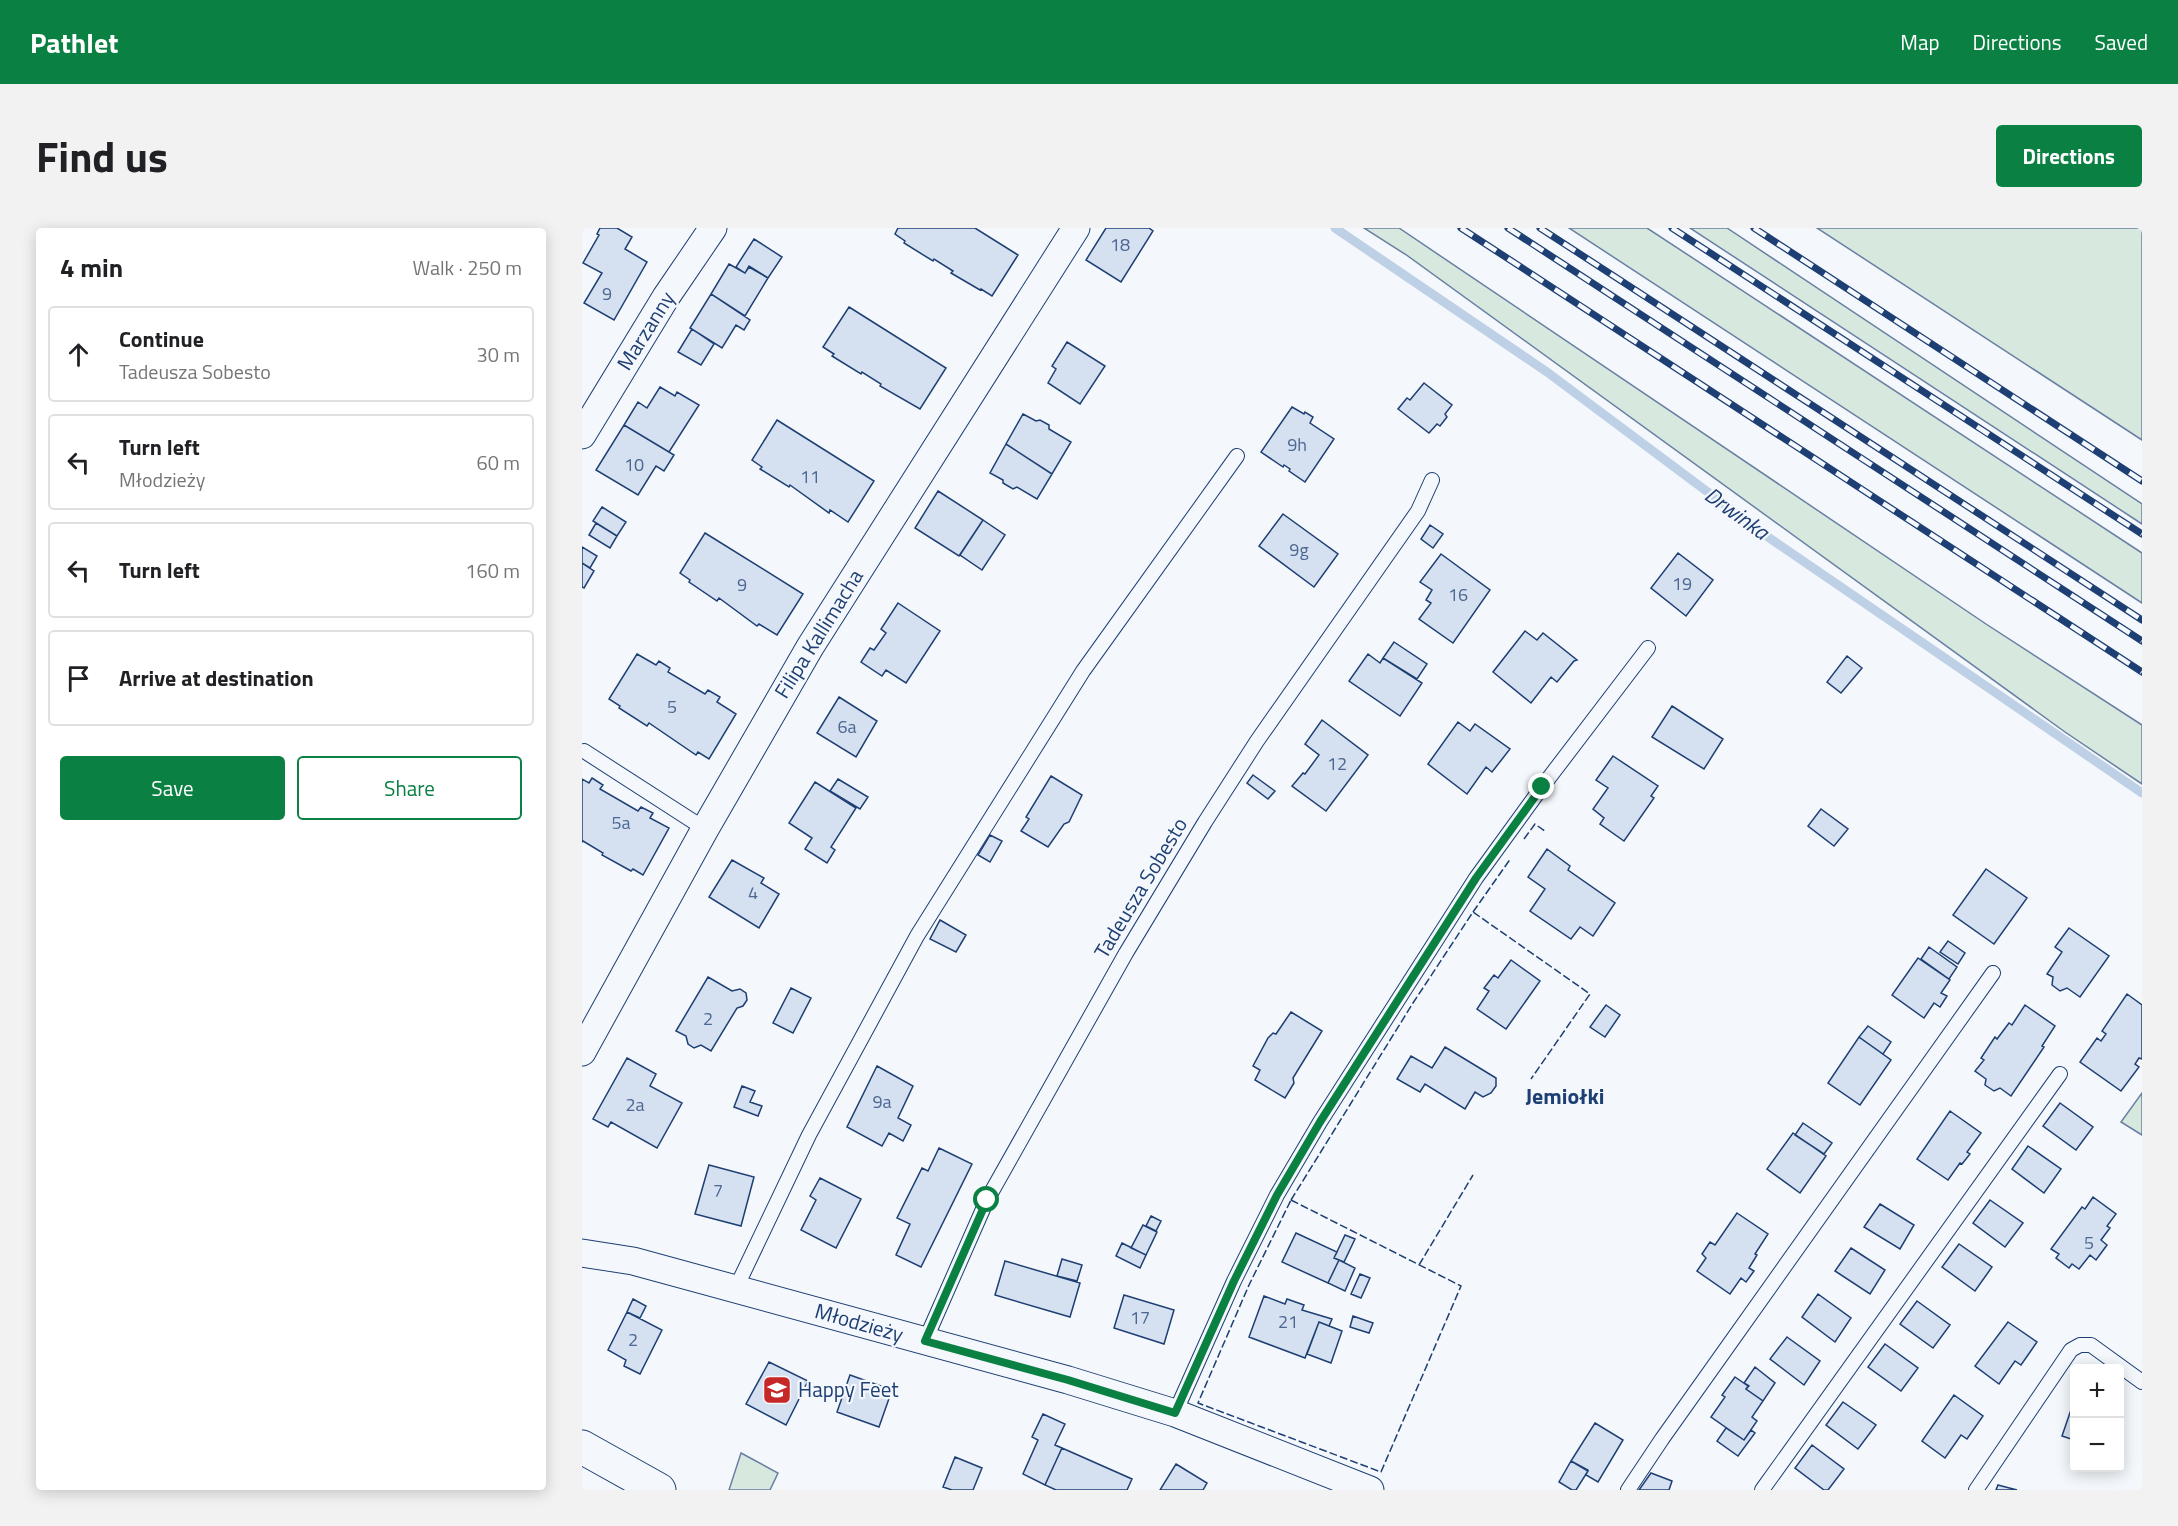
<!DOCTYPE html>
<meta charset="utf-8">
<style>
:root{--surface:#fff;--page:#f2f2f2;--text:#202124;--muted:#757577;--line:#e0e0e0;--accent:#0b8043}
body{margin:0;font-family:"Titillium Web",sans-serif;background:var(--page);color:var(--text)}
.controls{position:absolute;right:18px;bottom:18px;display:grid;overflow:hidden;border-radius:6px;box-shadow:0 3px 15px #0003}
.controls button{width:54px;height:54px;display:grid;place-items:center;padding:0;border:0;border-bottom:2px solid var(--line);background:var(--surface);color:var(--text);font:30px sans-serif}
.stop{position:absolute;width:18px;height:18px;margin:-14px;border:4px solid #0b8043;border-radius:50%;background:#fff}
.stop.end{background:#0b8043;border-color:#fff;box-shadow:0 2px 6px #0008}
.list{margin:0;padding:0;list-style:none}
h2{display:flex;justify-content:space-between;align-items:center;height:78px;margin:0;padding:0 24px;font-size:26px}
h2 small{font-size:20px;font-weight:400;color:var(--muted)}
.list li{display:grid;grid-template-columns:39px 1fr auto;gap:18px;align-items:center;box-sizing:border-box;height:96px;margin:0 12px 12px;padding:0 12px;border:2px solid var(--line);border-radius:6px}
.list b{display:block;font-size:22px;white-space:nowrap}
.list p{margin:0;font-size:20px;white-space:nowrap;color:var(--muted)}
.list em{font-size:20px;font-style:normal;color:var(--muted)}
.actions{display:flex;gap:12px;padding:18px 24px}
.actions a{flex:1;padding:14px 0;border:2px solid var(--accent);border-radius:6px;text-align:center;font-size:21px;color:var(--accent)}
.actions .main{background:var(--accent);color:#fff}
.icon{flex:none;width:33px;height:33px;fill:none;stroke:currentColor;stroke-width:2;stroke-linecap:round;stroke-linejoin:round}
.map{position:relative;flex:none;width:1560px;height:1262px;overflow:hidden;border-radius:6px}
header{display:flex;align-items:center;gap:36px;box-sizing:border-box;height:84px;padding:0 30px;background:var(--accent);color:#fff}
header strong{font-size:28px}
nav{display:flex;gap:33px;margin-inline-start:auto;font-size:21px}
.intro{display:flex;align-items:center;justify-content:space-between;box-sizing:border-box;height:144px;padding:0 36px}
h1{margin:0;font-size:42px}
.button{padding:15px 27px;border-radius:6px;background:var(--accent);color:#fff;font-size:21px;font-weight:700}
main{display:flex;gap:36px;padding:0 36px}
aside{flex:1;background:var(--surface);border-radius:6px;box-shadow:0 3px 15px #0003}
.map>svg:first-child{display:block}
</style>
<header>
<strong>Pathlet</strong>
<nav><a>Map</a><a>Directions</a><a>Saved</a></nav>
</header>
<div class="intro"><h1>Find us</h1><a class="button">Directions</a></div>
<main>
<aside>
<h2>4 min<small>Walk · 250 m</small></h2>
<ul class="list">
<li><svg class="icon" aria-label="ahead" viewBox="0 0 24 24"><path d="M12 20V5M6 11l6-6 6 6"/></svg><div><b>Continue</b><p>Tadeusza Sobesto</p></div><em>30 m</em></li>
<li><svg class="icon" aria-label="left" viewBox="0 0 24 24"><path d="M17 20v-9H6M10 6l-5 5 5 5"/></svg><div><b>Turn left</b><p>Młodzieży</p></div><em>60 m</em></li>
<li><svg class="icon" aria-label="left" viewBox="0 0 24 24"><path d="M17 20v-9H6M10 6l-5 5 5 5"/></svg><div><b>Turn left</b></div><em>160 m</em></li>
<li><svg class="icon" aria-label="arrive" viewBox="0 0 24 24"><path d="M6 21V4h12l-3 4 3 4H6"/></svg><div><b>Arrive at destination</b></div></li>
</ul>
<div class="actions"><a class="main">Save</a><a>Share</a></div>
</aside>
<div class="map">
<svg width="1560" height="1262" viewBox="0 0 1560 1262">
<rect width="100%" height="100%" fill="#f4f7fb"/>
<path fill="#d7e8df" stroke="#687fa3" stroke-width="1.5" d="M782 0H817L1404 396 1560 497V556L1483 504 823 26Z
M987 0H1065L1560 325V375Z
M1108 0H1145L1560 276V296Z
M1235 0H1560V212Z
M1560 865V907L1539 894Z
M159 1225 196 1245 188 1262H147Z"/>
<g fill="none" stroke-linecap="round" stroke-linejoin="round">
<path stroke="#bed0e5" stroke-width="9" d="M753 0 965 144 1186 309 1560 565"/>
</g>
<path fill="#d5e0f0" stroke="#1d3f73" stroke-width="1.5" d="M18 0H35L50 9 43 21 65 34 32 92 2 75 20 45 1 35 17 7 15 6Z
M316 0H393L436 27 410 68 399 61 398 62 369 45 371 43 352 31 351 33 322 15 323 13 313 6Z
M524 0H567L571 3 539 54 504 32Z
M172 11 200 29 186 50 167 38 163 45 154 39Z
M147 36 163 45 167 39 186 50 163 88 129 66Z
M129 66 168 92 162 102 154 97 140 120 108 100Z
M267 79 364 140 338 181 298 158 299 156 280 144 279 146 250 128 252 126 241 119Z
M110 101 132 116 119 137 96 124Z
M485 114 523 138 498 176 466 155 474 141 470 138Z
M842 155 870 177 863 186 865 189 858 198 855 196 847 205 816 181 825 170 828 172Z
M78 159 93 168 95 164 117 177 87 224 42 197 56 174 65 180Z
M710 179 722 186 723 184 731 189 728 195 752 211 723 254 707 243 708 241 702 237 701 239 679 224Z
M441 186 454 193 458 192 467 197V201L489 214 470 246 424 216Z
M195 192 292 253 266 294 248 282 247 285 208 257 207 259 178 241 180 239 170 232Z
M42 197 92 227 82 243 74 238 56 267 14 242Z
M424 216 470 246 455 271 435 259 431 261 421 255V252L408 245Z
M356 263 401 292 377 328 333 300Z
M20 279 44 294 35 308 11 293Z
M701 286 756 326 732 359 677 318Z
M401 292 423 307 400 342 378 327Z
M14 295 35 308 28 320 7 307Z
M848 297 861 306 851 320 839 311Z
M123 305 221 366 195 407 177 396 175 398 137 370 135 373 107 354 108 352 98 345Z
M0 319 15 328 8 340 0 335Z
M1096 325 1131 352 1104 388 1069 360Z
M859 326 908 362 871 415 837 391 849 375 844 372 850 362 838 354Z
M0 335 12 343 2 360 0 359Z
M316 375 358 403 324 455 304 442 300 448 279 434 288 420 292 422 304 405 299 401Z
M943 403 955 412 961 405 995 432 992 433 975 454 969 449 949 475 911 444Z
M812 414 845 436 835 451 801 430Z
M55 426 74 437 77 433 88 440 86 444 123 466 126 462 138 469 135 474 154 486 127 531 116 524 114 527 67 495 65 498 37 480 38 478 27 471Z
M786 426 798 435 801 430 840 455 818 488 767 453Z
M1265 428 1280 440 1259 465 1245 454Z
M257 469 295 493 274 529 235 505Z
M1090 478 1141 511 1122 541 1070 509Z
M740 492 786 527 744 583 710 558 721 545 723 546 737 527 723 516Z
M876 494 888 503 893 496 928 521 910 544 904 539 885 566 846 536Z
M1031 528 1076 558 1069 568 1072 570 1042 613 1018 596 1022 590 1011 581 1026 560 1014 552Z
M671 547 693 563 686 571 665 555Z
M469 548 500 567 487 594 482 596 466 619 439 603 447 591 444 589Z
M10 550 21 557 18 561 56 583 59 579 71 585 68 590 87 600 61 647 51 641 49 643 20 627 21 625 1 613 0 614V551L7 555Z
M256 551 286 569 278 581 248 563Z
M233 554 274 580 249 619 253 622 245 635 223 621 230 610 207 595Z
M1239 581 1266 601 1252 618 1226 598Z
M408 607 420 613 408 634 396 627Z
M965 621 988 638 986 642 1033 675 1011 708 998 699 989 711 948 683 963 661 946 649Z
M150 632 182 650 179 655 197 666 177 700 127 669Z
M1404 641 1445 670 1412 716 1371 687Z
M358 692 384 707 374 724 348 711Z
M1487 700 1527 728 1498 769 1485 760 1478 763 1470 757 1471 749 1465 746 1480 724 1473 719Z
M1366 713 1383 725 1376 736 1358 724Z
M1347 719 1375 739 1367 751 1339 731Z
M1336 730 1368 752 1359 765 1365 768 1358 779 1352 775 1342 790 1310 767Z
M929 732 958 753 924 801 895 781 907 763 902 760 912 747 916 750Z
M126 749 150 763 158 761 164 765 165 772 161 778 155 780 129 823 119 817 112 820 106 816 104 808 94 803Z
M209 760 229 770 211 805 191 795Z
M1545 766 1560 777V831L1557 830 1553 836 1557 839 1539 863 1498 834 1515 810 1519 813 1524 806 1520 803Z
M1024 777 1038 787 1023 809 1008 799Z
M1443 777 1473 798 1460 818 1462 819 1429 868 1418 860 1412 863 1403 857 1404 851 1393 843 1402 832 1399 830 1413 809 1415 811 1427 795 1430 797Z
M709 784 740 803 711 850 712 855 703 870 673 852 678 842 671 838 686 810 691 805 694 806Z
M1286 798 1309 814 1301 826 1277 809Z
M1277 809 1309 832 1278 877 1246 855Z
M863 819 914 850V858L909 865 901 869 893 864 883 881 843 856 838 864 815 851 829 828 850 840Z
M45 830 74 846 68 858 100 875 75 920 29 894 26 899 11 891Z
M295 838 331 858 316 890 329 897 321 913 307 905 300 918 265 899Z
M160 858 173 863 168 874 180 878 176 888 152 879Z
M1478 875 1511 899 1494 922 1461 898Z
M1368 883 1399 905 1385 924 1388 926 1380 936 1378 935 1366 952 1335 931Z
M1221 895 1250 915 1242 926 1213 907Z
M1211 905 1244 928 1218 965 1185 941Z
M1446 918 1479 941 1462 965 1430 941Z
M357 920 390 936 339 1039 314 1027 328 996 315 990 340 940 346 943Z
M127 937 172 949 159 998 113 986Z
M238 950 279 971 254 1020 219 1002 234 972 228 968Z
M1511 969 1534 986 1525 998 1528 1000 1519 1012 1525 1017 1514 1032 1508 1027 1497 1041 1490 1036 1487 1040 1474 1030 1477 1026 1469 1021 1500 979 1503 981Z
M1408 972 1441 995 1423 1019 1391 995Z
M1298 976 1332 997 1318 1021 1282 999Z
M1155 985 1186 1006 1173 1026 1175 1027 1167 1040 1172 1043 1164 1054 1159 1050 1148 1066 1115 1043 1124 1030 1120 1026 1128 1014 1133 1017Z
M569 988 579 993 574 1003 564 998Z
M561 997 575 1004 564 1027 549 1020Z
M714 1005 755 1024 752 1030 757 1032 746 1055 700 1034Z
M763 1007 773 1011 762 1034 752 1030Z
M540 1015 564 1027 558 1040 534 1028Z
M1377 1016 1410 1039 1393 1063 1360 1039Z
M1269 1020 1303 1042 1288 1066 1253 1043Z
M480 1031 500 1037 495 1053 475 1048Z
M757 1032 773 1040 763 1063 746 1055Z
M423 1033 498 1055 488 1089 413 1067Z
M778 1046 788 1050 779 1070 769 1066Z
M1236 1066 1269 1090 1253 1114 1220 1089Z
M542 1067 592 1082 582 1116 532 1100Z
M682 1068 703 1076 705 1071 722 1077 720 1082 750 1091 747 1098 737 1094 723 1130 667 1109Z
M51 1071 64 1078 58 1090 45 1084Z
M1335 1073 1368 1097 1351 1120 1318 1096Z
M45 1084 80 1102 58 1146 42 1138 44 1132 26 1122Z
M771 1088 791 1095 787 1105 768 1099Z
M737 1094 760 1103 749 1135 725 1126Z
M1426 1094 1455 1114 1439 1137 1433 1133 1417 1156 1393 1138Z
M1205 1109 1238 1133 1222 1157 1188 1131Z
M1303 1116 1336 1140 1319 1163 1286 1139Z
M187 1134 226 1153 204 1197 164 1176Z
M1173 1139 1193 1155 1181 1173 1164 1161 1167 1158 1162 1155Z
M268 1147 310 1162 297 1199 255 1184Z
M1153 1149 1166 1158 1164 1161 1181 1173 1170 1189 1175 1193 1162 1212 1129 1189 1143 1169 1140 1167Z
M1372 1167 1401 1188 1385 1211 1379 1207 1363 1230 1340 1213Z
M1492 1173V1212L1480 1208Z
M1261 1174 1294 1197 1276 1221 1244 1197Z
M461 1186 483 1196 473 1217 480 1220 463 1257 441 1246 456 1212 450 1209Z
M1013 1195 1041 1212 1016 1254 1004 1247 1006 1242 989 1233Z
M1144 1200 1162 1212 1169 1202 1173 1205 1156 1228 1135 1213Z
M1230 1217 1262 1241 1246 1262H1242L1213 1240Z
M480 1220 550 1251 545 1262H474L463 1257Z
M373 1229 400 1240 391 1262H370L361 1259Z
M989 1233 1006 1243 994 1262H990L977 1254Z
M594 1236 625 1255 621 1262H578Z
M1069 1245 1090 1253 1087 1262H1057Z
M1416 1257 1435 1262H1414Z"/>
<g fill="none" stroke-linecap="round" stroke-linejoin="round">
<g stroke="#1d3f73" stroke-width="16">
<path id="lane" d="M2 523 123 601
M154 1060 227 907 335 708 501 443 655 228
M343 1113 405 972 544 725 623 594 675 513 836 283 850 252
M593 1185 652 1053 695 967 738 894 894 650 960 559 1066 420
M1046 1262 1080 1211 1411 745
M1180 1262 1478 846
M1394 1262 1489 1122 1498 1117H1509L1560 1154"/>
</g>
<g stroke="#1d3f73" stroke-width="29">
<path id="street" d="M0 207 84 69 131 0
M0 824 123 601 228 419 494 0
M0 1025 51 1033 486 1152 593 1185 788 1262"/>
</g>
<g stroke="#1d3f73" stroke-width="35">
<path id="secondary" d="M0 1219 77 1262"/>
</g>
<use href="#lane" stroke="#f4f7fb" stroke-width="14"/>
<use href="#street" stroke="#f4f7fb" stroke-width="27"/>
<use href="#secondary" stroke="#f4f7fb" stroke-width="33"/>
<g stroke="#1d3f73" stroke-width="7">
<path id="rail" d="M879 0 1560 444
M926 0 1560 413
M958 0 1560 392
M1090 0 1560 306
M1172 0 1560 253"/>
</g>
<use href="#rail" stroke="#f4f7fb" stroke-width="4.5" stroke-dasharray="14" stroke-linecap="butt"/>
<path stroke="#1d3f73" stroke-width="1.5" stroke-dasharray="8 3" stroke-linecap="butt" d="M942 611 953 596 964 604
M891 684 929 630
M709 972 879 1058 799 1244 616 1175 667 1057Z
M709 972 831 775 891 684 1008 766 949 851
M837 1037 891 947"/>
</g>
<g fill="none" stroke-linecap="round" stroke-linejoin="round">
<path stroke="#0b8043" stroke-width="8" d="M405 972 343 1113 486 1152 593 1185 652 1053 695 967 738 894 894 650 960 559"/>
</g>
<defs>
<g id="school-square" transform="scale(1.5)"><rect x="-9" y="-9" width="18" height="18" rx="4" fill="#c62828" stroke="#f4f7fb"/><path d="M0-5L7-2L0 1L-7-2ZM-4 1L0 2.5L4 1V4Q0 6-4 4Z" fill="#fff"/></g>
</defs>
<g fill-rule="evenodd">
<use href="#school-square" x="195" y="1162"/>
</g>
<g text-anchor="middle" stroke-width="4.5" stroke-linejoin="round" paint-order="stroke">
<g font-size="18" fill="#4b6792">
<text x="538" y="23">18</text>
<text x="25" y="72">9</text>
<text x="715" y="223">9h</text>
<text x="52" y="243">10</text>
<text x="228" y="255">11</text>
<text x="717" y="328">9g</text>
<text x="1100" y="362">19</text>
<text x="160" y="363">9</text>
<text x="876" y="373">16</text>
<text x="90" y="485">5</text>
<text x="265" y="505">6a</text>
<text x="755" y="542">12</text>
<text x="39" y="601">5a</text>
<text x="171" y="671">4</text>
<text x="126" y="797">2</text>
<text x="300" y="880">9a</text>
<text x="53" y="883">2a</text>
<text x="136" y="969">7</text>
<text x="1507" y="1021">5</text>
<text x="558" y="1096">17</text>
<text x="706" y="1100">21</text>
<text x="51" y="1118">2</text>
</g>
<g font-size="21" fill="#1d3f73" stroke="#f4f7fb">
<text transform="translate(64 103) rotate(-58)" y="7">Marzanny</text>
<text transform="translate(237 406) rotate(-58)" y="7">Filipa Kallimacha</text>
<text transform="translate(559 660) rotate(-59)" y="7">Tadeusza Sobesto</text>
<text transform="translate(277 1095) rotate(16)" y="7">Młodzieży</text>
</g>
<g font-size="21" fill="#1d3f73" stroke="#f4f7fb" text-anchor="start">
<text x="216" y="1169">Happy Feet</text>
</g>
<g font-size="22" font-style="italic" fill="#1d3f73" stroke="#f4f7fb">
<text transform="translate(1155 285) rotate(36)" y="8">Drwinka</text>
</g>
<g font-size="22" font-weight="bold" fill="#1d3f73" stroke="#f4f7fb">
<text x="983" y="876">Jemiołki</text>
</g>
</g>
</svg>
<div class="controls">
<button>+</button>
<button>−</button>
</div>
<div class="stop" style="left:405px;top:972px"></div>
<div class="stop end" style="left:960px;top:559px"></div>
</div>
</main>
